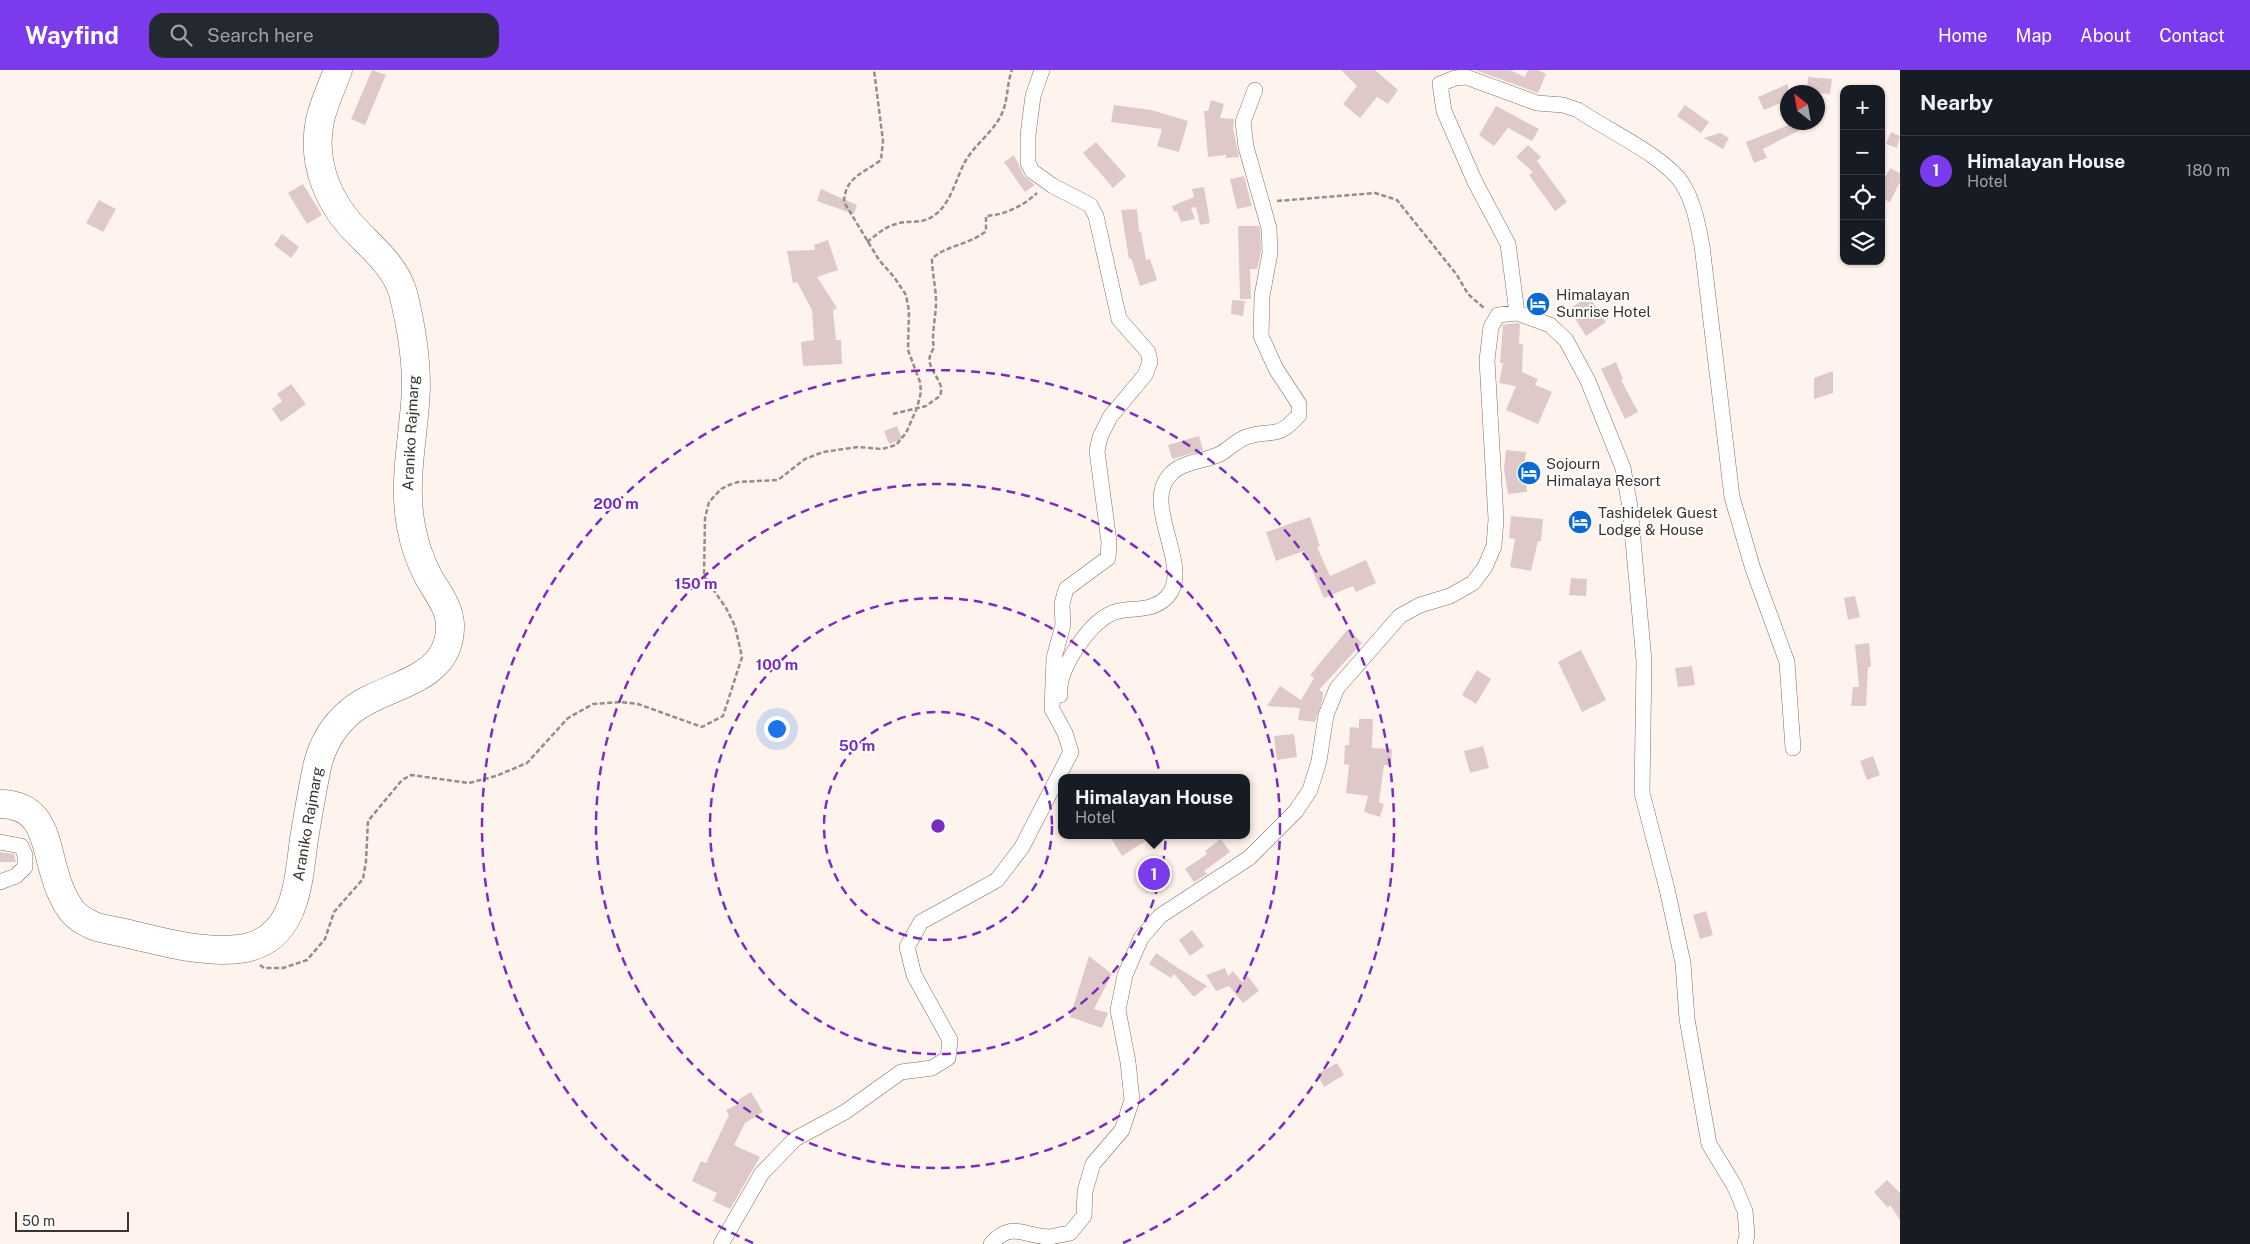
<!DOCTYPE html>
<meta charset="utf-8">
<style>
:root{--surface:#171b24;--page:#242831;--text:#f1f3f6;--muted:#9ea1a6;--line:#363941;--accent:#7c3aed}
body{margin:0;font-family:"Public Sans",sans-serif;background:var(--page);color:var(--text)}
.controls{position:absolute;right:15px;top:15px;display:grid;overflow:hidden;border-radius:10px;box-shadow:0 1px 4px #0004}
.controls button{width:45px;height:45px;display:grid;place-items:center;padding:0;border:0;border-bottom:1px solid var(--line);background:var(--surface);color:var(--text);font:25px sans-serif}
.compass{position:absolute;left:1780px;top:15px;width:45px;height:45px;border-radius:50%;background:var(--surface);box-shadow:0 1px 4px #0004;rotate:329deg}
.scale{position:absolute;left:15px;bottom:12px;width:114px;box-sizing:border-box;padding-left:5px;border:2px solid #3a332e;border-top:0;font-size:14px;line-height:18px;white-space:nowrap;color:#3a332e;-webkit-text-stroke:4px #fff;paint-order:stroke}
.you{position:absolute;left:776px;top:658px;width:18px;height:18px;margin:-12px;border:4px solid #fff;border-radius:50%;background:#1a73e8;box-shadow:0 0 0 8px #1a73e833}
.badge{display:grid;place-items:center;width:32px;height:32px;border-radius:50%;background:var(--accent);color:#fff;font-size:16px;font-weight:700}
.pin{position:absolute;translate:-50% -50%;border:2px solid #fff;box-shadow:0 1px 5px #0006}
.popup{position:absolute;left:1058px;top:704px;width:192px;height:65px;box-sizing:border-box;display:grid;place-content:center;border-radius:10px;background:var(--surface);filter:drop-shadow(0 1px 4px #0005);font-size:16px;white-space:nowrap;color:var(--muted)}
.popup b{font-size:19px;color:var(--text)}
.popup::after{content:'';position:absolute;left:50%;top:100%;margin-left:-10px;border:10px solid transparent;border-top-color:var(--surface)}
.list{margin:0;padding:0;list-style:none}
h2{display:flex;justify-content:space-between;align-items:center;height:65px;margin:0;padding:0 20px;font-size:21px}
h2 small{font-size:16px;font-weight:400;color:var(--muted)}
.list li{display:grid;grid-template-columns:32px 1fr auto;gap:15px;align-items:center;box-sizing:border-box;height:70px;padding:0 20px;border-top:1px solid var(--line)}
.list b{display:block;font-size:19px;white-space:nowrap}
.list p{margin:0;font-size:16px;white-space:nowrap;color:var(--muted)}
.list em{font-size:16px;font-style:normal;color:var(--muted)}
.icon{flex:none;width:28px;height:28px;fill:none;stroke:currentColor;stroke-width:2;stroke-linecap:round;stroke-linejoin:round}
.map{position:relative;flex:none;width:1900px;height:1174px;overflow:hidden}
header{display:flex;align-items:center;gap:30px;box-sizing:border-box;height:70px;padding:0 25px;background:var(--accent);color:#fff}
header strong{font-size:24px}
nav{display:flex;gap:28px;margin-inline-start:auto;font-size:18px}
.search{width:350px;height:45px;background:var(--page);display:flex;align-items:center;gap:12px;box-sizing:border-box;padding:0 18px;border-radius:15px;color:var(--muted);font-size:19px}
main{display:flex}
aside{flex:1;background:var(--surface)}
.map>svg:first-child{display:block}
</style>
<header>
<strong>Wayfind</strong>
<div class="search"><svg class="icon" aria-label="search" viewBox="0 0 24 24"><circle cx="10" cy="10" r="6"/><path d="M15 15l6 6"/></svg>Search here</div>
<nav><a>Home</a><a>Map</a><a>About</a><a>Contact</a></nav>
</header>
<main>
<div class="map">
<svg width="1900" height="1174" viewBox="0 0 1900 1174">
<rect width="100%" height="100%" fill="#fff4ed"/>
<path fill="#dfc9c8" d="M372 0 386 5 365 55 351 49Z
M1341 0H1375L1398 20 1388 34 1377 27 1360 48 1343 34 1357 16Z
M1475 0H1510L1525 7 1528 0H1538L1546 4 1538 23Z
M1808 7 1832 9 1830 24 1807 22Z
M1788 14V30L1764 40 1758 27Z
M1211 30 1224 34 1220 48 1234 49 1233 58 1239 87 1226 88V85L1208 87 1204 41H1208Z
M1114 35 1151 40 1188 51 1179 82 1157 76 1162 59 1111 52Z
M1685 35 1709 52 1701 63 1677 46Z
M1496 36 1539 59 1532 71 1508 58 1494 76 1479 65Z
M1796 52 1800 60 1763 79 1767 88 1754 93 1746 72Z
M1891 62 1900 66 1897 78 1886 74Z
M1720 63 1729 68 1723 79 1704 68Z
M1096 72 1126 106 1113 118 1083 83Z
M1528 75 1541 87 1537 91 1567 132 1555 141 1529 105 1533 102 1516 87Z
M1014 85 1024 106 1035 115 1025 122 1004 92Z
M1890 98 1900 103V112L1890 132 1881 128V116Z
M1244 106 1252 136 1237 139 1230 109Z
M303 114 322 145 307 154 288 123Z
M1204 117 1210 153 1200 155 1196 137 1191 138 1195 149 1181 152 1177 141 1174 142 1172 136 1194 127 1192 119Z
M821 119 857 135 854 144 817 131Z
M99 130 116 139 103 162 86 153Z
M1137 139 1139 162 1141 161 1146 190 1150 189 1157 210 1140 216 1131 188 1129 189 1121 140Z
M1238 156H1259L1260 159 1261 182 1257 199H1250L1251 229H1240Z
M282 164 299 177 291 188 274 175Z
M828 170 838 200 817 207 837 238 833 241 836 270H841L842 294 805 296 803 295 801 272 814 270 812 240 797 212 793 213 787 181 815 180 814 175Z
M1589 226 1606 252 1586 266 1569 239Z
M1232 230 1245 231 1243 246 1231 244Z
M1516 253 1520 254 1519 274H1523L1522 302 1538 309 1535 315 1552 322 1538 354 1506 340 1516 316 1499 313 1503 293H1500L1503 255Z
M1616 292 1623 309 1621 310 1638 342 1625 349 1601 299Z
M1833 301V323L1814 329V308Z
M291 314 306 334 281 352 272 339 282 331 277 324Z
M897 356 902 369 889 374 884 361Z
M1199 366 1203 380 1172 389 1168 375Z
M1506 380 1526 382 1523 407 1526 406 1527 422 1508 424 1504 399Z
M1511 446 1543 449 1541 471H1538L1531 501 1510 497 1515 469 1509 468Z
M1310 447 1320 476 1317 477 1330 506 1366 490 1376 513 1356 522 1353 516 1324 528 1304 481 1276 491 1266 462Z
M1571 508 1587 509 1586 526 1569 525Z
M1855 526 1860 547 1848 550 1844 528Z
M1348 559 1362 573 1319 620 1323 622 1322 631 1315 652 1298 650 1300 638 1267 636 1280 616 1301 630 1314 608 1310 605Z
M1869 573 1871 597H1868L1866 636H1851L1853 617H1859L1855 575Z
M1581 580 1606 630 1582 642 1558 592Z
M1692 596 1695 615 1678 617 1675 598Z
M1477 600 1491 609 1476 634 1462 625Z
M1359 649H1373L1372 678 1392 679 1391 695H1384L1379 732 1384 734 1380 747 1364 742 1368 726 1346 723 1349 695 1344 694 1345 675H1349L1350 657 1359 658Z
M1294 664 1297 687 1277 690 1274 666Z
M1483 676 1489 698 1470 703 1464 681Z
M1873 686 1880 705 1867 710 1860 691Z
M1109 765H1155L1122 786Z
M1221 769 1230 782 1204 801 1207 804 1194 812 1185 799 1207 784 1205 781Z
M0 782 14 784 16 792H0Z
M1706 841 1713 865 1700 869 1693 845Z
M1192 860 1204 876 1190 886 1179 870Z
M1156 883 1178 898 1207 916 1194 927 1174 904 1171 908 1149 894Z
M1089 886 1112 904 1094 939 1108 943 1102 958 1070 947Z
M1225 898 1228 906 1233 901 1242 912 1248 906 1259 921 1243 933 1229 916 1216 921 1206 905Z
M1337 993 1344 1005 1324 1017 1317 1004Z
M751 1022 763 1042 745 1053 734 1075 760 1087 730 1139 713 1131 717 1123 692 1111 701 1091 706 1093 729 1045 726 1040 740 1033 738 1030Z
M1887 1110 1900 1123V1150L1890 1135 1888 1138 1874 1122Z"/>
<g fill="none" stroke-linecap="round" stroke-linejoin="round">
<g stroke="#7e6f65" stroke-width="16">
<path id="street" d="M1517 243 1508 174 1475 112 1444 41 1440 14 1455 8 1466 7 1537 33 1563 35 1578 40C1607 60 1664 86 1682 113 1694 132 1698 155 1702 176L1732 427 1753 499 1787 592 1793 678
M1060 625C1057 600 1088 555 1110 544 1127 535 1149 545 1167 527 1194 498 1142 437 1169 406 1181 391 1203 392 1220 384 1229 379 1236 371 1246 367 1273 358 1276 371 1299 345V334L1276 299 1261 266 1262 226 1270 183 1269 158 1246 77 1243 52 1255 20
M0 772 21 776 25 785V797L16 806 0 812
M721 1174 762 1103 795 1069 845 1042 901 1002 932 998 948 988 950 970 914 905 907 877 921 852 997 810 1022 777 1071 682 1065 663 1052 639 1054 588 1063 555 1062 534 1066 519 1108 488 1109 472 1097 381 1100 367 1110 347 1145 305 1150 292 1148 282 1119 249 1096 146 1090 135 1053 116 1032 101 1028 93V65L1033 26 1042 0
M991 1174C1012 1150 1025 1167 1050 1167 1056 1166 1063 1164 1070 1163L1084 1146 1085 1121 1093 1094 1122 1060 1132 1030 1128 992 1118 940 1125 905 1141 868 1160 846 1249 788 1296 741 1310 720 1319 691 1326 645 1337 618 1400 546 1420 535 1450 526 1473 513 1485 497 1494 476 1496 449 1487 290 1491 257 1498 245 1517 243 1550 255 1566 270 1588 311 1623 398 1630 437 1644 591 1642 723 1667 819 1683 893 1687 949 1709 1074 1734 1115 1745 1141 1747 1165 1745 1174"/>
</g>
<g stroke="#7e6f65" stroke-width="29">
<path id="highway" d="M0 734C45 734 45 773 55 805 58 817 65 832 72 841 77 847 87 853 94 856 106 860 121 862 133 865 167 873 204 883 239 879 296 872 298 814 304 769 308 745 312 721 317 697 322 675 334 655 351 641 385 613 452 613 450 554 449 536 436 521 428 506 420 491 414 473 411 456 402 409 415 362 416 316 416 288 410 251 403 223 396 199 377 182 360 165 329 135 311 94 320 50 324 33 332 16 338 0"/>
</g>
<path stroke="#968d87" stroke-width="2.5" stroke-dasharray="5 2.5" stroke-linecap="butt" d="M1277 131 1375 123 1397 130 1457 205 1468 224 1485 239
M867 172C876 165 885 157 896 154 908 150 919 154 930 148 951 137 955 109 966 90 977 72 995 61 1003 41 1008 28 1007 13 1012 0
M893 344 926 336 940 326C941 323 942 318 940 314 935 301 923 293 934 278 931 265 936 247 936 232 936 217 932 203 932 189 945 175 968 176 986 161V146C1005 145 1023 136 1037 123
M260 895 264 898H283L307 890 325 869 334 842 363 809 366 791 368 751 402 710 411 705 469 713 496 706 527 693 568 648 593 634 620 632 638 634 702 657 723 646 742 587 735 556 726 538 704 506 705 448 709 432 721 419 729 415 738 412 778 410 805 389 823 382 858 377 882 379 896 375 906 363 917 338 921 322 920 312 908 280 909 241 906 225 894 207 879 190 844 132C845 107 864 103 881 90L883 71 874 0"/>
<use href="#street" stroke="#fff" stroke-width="15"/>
<use href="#highway" stroke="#fff" stroke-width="28"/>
</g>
<g fill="none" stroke="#7b2cbf" stroke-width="2.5" stroke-dasharray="9 6">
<circle cx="938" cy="756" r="114"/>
<circle cx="938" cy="756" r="228"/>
<circle cx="938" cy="756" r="342"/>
<path d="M753 1173A456 456 0 1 1 1123 1173"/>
</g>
<defs>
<g id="hotel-disc" transform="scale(1.25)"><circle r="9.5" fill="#086ad2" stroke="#fff"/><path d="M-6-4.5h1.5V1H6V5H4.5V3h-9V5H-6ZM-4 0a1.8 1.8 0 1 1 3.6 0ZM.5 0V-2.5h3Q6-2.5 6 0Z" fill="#fff"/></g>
</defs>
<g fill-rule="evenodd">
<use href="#hotel-disc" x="1538" y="234"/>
<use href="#hotel-disc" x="1529" y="403"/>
<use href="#hotel-disc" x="1580" y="452"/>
</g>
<g text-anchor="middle" stroke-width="4" stroke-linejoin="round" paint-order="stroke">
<g font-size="15" fill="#3a332e" stroke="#fff" text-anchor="start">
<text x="1556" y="230">Himalayan<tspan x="1556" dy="17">Sunrise Hotel</tspan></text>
<text x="1546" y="399">Sojourn<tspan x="1546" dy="17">Himalaya Resort</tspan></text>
<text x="1598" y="448">Tashidelek Guest<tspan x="1598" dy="17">Lodge &amp; House</tspan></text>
</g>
<g font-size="15" fill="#3a332e" stroke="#fff">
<text transform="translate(411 363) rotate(-87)" y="5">Araniko Rajmarg</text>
<text transform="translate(308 754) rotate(-80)" y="5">Araniko Rajmarg</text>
</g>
</g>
<circle cx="938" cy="756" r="8" fill="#7b2cbf" stroke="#fff" stroke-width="2.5"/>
<g font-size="15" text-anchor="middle" font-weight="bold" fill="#7b2cbf" stroke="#fff" stroke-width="4" stroke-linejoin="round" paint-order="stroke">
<text x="616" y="439">200 m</text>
<text x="696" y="519">150 m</text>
<text x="777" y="600">100 m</text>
<text x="857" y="681">50 m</text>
</g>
</svg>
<div class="controls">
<button>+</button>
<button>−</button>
<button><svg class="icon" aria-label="locate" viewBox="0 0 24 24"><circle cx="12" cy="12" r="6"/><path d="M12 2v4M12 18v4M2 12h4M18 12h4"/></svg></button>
<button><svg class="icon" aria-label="layers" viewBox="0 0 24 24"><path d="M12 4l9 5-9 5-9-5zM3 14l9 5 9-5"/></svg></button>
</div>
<svg class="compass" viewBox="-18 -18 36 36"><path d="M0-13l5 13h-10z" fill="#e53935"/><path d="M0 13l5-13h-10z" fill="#9ea1a6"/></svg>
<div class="scale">50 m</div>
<div class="you"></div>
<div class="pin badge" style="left:1154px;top:804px">1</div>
<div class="popup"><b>Himalayan House</b>Hotel</div>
</div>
<aside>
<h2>Nearby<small></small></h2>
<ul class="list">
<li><span class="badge">1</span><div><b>Himalayan House</b><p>Hotel</p></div><em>180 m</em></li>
</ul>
</aside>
</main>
